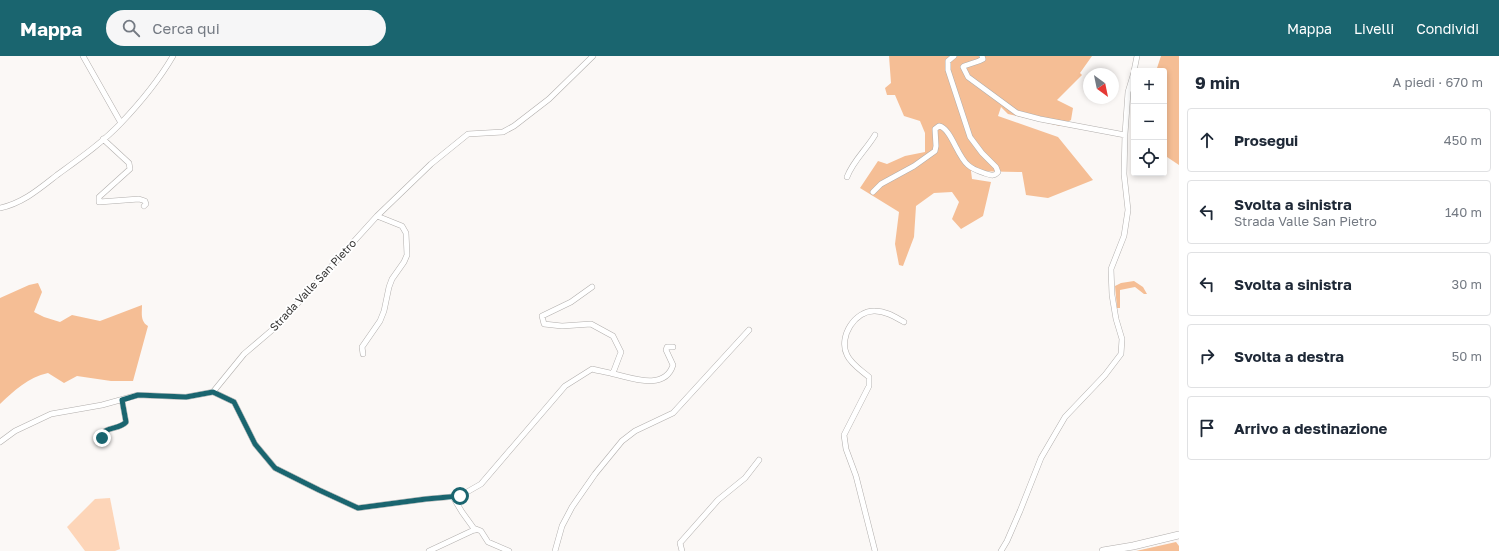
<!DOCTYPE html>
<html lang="it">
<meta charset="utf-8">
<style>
:root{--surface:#fff;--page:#f6f6f7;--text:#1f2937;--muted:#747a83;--line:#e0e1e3;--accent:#1a656f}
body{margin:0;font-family:"Golos Text",sans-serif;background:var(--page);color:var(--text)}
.controls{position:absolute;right:12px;top:12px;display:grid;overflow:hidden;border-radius:4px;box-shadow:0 2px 6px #0003}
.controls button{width:36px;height:36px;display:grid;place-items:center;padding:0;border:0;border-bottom:1px solid var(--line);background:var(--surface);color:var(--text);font:20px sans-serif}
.compass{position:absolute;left:1083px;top:12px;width:36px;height:36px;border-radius:50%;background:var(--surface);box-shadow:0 2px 6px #0003;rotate:147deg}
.stop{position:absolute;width:12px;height:12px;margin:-9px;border:3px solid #1a656f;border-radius:50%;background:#fff}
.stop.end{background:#1a656f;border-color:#fff;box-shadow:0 1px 4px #0008}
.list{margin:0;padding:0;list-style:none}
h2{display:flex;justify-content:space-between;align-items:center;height:52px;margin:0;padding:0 16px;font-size:17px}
h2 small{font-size:13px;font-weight:400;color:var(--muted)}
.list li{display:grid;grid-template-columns:26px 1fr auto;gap:12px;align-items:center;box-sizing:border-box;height:64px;margin:0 8px 8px;padding:0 8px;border:1px solid var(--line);border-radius:4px}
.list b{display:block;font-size:15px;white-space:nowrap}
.list p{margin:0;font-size:13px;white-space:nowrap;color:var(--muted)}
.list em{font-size:13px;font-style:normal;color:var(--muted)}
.icon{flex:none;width:22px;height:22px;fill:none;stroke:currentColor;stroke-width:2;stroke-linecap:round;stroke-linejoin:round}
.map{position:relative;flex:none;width:1179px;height:495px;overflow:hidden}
header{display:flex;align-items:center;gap:24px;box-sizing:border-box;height:56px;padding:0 20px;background:var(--accent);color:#fff}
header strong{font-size:19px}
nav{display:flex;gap:22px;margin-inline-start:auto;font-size:14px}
.search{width:280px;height:36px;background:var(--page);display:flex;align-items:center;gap:10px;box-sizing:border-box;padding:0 14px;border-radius:22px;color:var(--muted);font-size:15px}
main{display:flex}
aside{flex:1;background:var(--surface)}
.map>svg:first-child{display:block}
</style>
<header>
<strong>Mappa</strong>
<div class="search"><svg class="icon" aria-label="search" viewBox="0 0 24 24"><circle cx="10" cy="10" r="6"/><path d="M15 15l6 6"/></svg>Cerca qui</div>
<nav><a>Mappa</a><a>Livelli</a><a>Condividi</a></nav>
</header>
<main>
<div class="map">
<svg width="1179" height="495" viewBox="0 0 1179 495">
<rect width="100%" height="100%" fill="#fbf8f6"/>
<path fill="#fdd5b8" d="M110 442 120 493 115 495H85L67 471 95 443Z"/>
<path fill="#f5be95" d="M889 0H1092L1080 17 1082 19 1057 44 1073 52 1071 64 1060 70 1008 58 1001 51 998 60 1058 81 1093 124 1048 142 1026 139 1022 116 971 115 972 123 991 126 983 160 961 173 952 163 959 146 952 136 934 137 916 150 914 181 903 210 899 209 895 188 899 156 860 132 878 105 887 108 905 100 925 96V77L920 65 904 60 895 39H887L885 32 891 27Z
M1161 0H1179V109L1164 99V15H1156Z
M1134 225 1143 231 1147 238H1144L1135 231 1120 234V252H1117L1115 230 1121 227Z
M38 227 42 236 34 256 44 261 60 266 72 259 100 265 142 249C142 257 140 265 148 270L133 325H111L77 320 64 327 48 317C28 321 14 335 0 348V242L29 229Z
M1176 486 1179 490V495H1136Z"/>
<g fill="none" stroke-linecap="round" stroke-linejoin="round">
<g stroke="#b1aeac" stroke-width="6">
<path id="street" d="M83 0 121 67
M982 0 983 3 979 5 964 10 963 11 968 21 1017 57 1040 63 1125 79
M1134 15 1137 0
M103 83 129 107 130 113 99 141V146L139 143 145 145 146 148 144 150
M847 121C853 105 866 94 875 79
M873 136 881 128 914 110 935 95 936 90 935 73 939 70C951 72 957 100 968 109 972 113 978 115 984 117 990 119 994 121 998 116L996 111 982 97 970 81 948 14V5L954 0
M0 152C23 147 39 133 57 119 79 103 102 87 121 67 140 47 159 24 173 0
M592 231 571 246 542 260 544 268 562 270 591 268 613 280 621 296 613 317
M363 298 362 291 380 265 384 255 389 231 392 223 404 206 407 199 406 177 402 170 377 160
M213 336 234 346 255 388 275 412 319 434 358 452 426 443 460 440 481 428 565 330 592 313C599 315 607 316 614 318 632 322 665 335 673 309L666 294 667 291H673
M106 382H102L100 381C105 370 119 374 126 366L122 344
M0 386 15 375 51 358 102 349 138 339 186 341 213 336 244 298 278 269 377 160 431 108 468 78 503 76 514 70 549 43 593 0
M453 441 462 456 475 474
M429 495 476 473 481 475 488 486 509 495
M555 495 562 470 572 451 595 418 622 385 635 375 673 357 749 274
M682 495 680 487 718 444 745 422 759 404
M875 495 856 420 846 393 844 379 869 330V321C862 315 851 308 847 299 838 281 855 254 875 255 886 255 895 261 904 266
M1001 495 1007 485 1020 455 1041 402 1065 361 1105 319 1121 298 1122 283 1116 263 1112 239 1111 213 1124 180 1128 154 1124 118 1125 78 1128 36 1134 16"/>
</g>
<g stroke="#b1aeac" stroke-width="8">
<path id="secondary" d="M1103 495 1133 490 1179 479"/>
</g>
<use href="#street" stroke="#fff" stroke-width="5"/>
<use href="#secondary" stroke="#fff" stroke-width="7"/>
</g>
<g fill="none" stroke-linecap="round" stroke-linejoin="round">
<path stroke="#1a656f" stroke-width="5" d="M102 382 100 381C105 370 119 374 126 366L122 344 138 339 186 341 213 336 234 346 255 388 275 412 319 434 358 452 426 443 460 440"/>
</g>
<g text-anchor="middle" stroke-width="3.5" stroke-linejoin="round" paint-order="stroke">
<g font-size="11" fill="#373635" stroke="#fff">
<text transform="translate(313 229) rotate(-47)" y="4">Strada Valle San Pietro</text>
</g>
</g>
</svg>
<div class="controls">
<button>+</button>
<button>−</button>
<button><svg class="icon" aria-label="locate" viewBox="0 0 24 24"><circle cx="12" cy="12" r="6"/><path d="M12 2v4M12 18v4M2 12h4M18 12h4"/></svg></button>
</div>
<svg class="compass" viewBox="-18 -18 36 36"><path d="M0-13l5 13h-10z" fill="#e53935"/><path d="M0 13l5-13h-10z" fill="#747a83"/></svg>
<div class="stop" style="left:460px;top:440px"></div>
<div class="stop end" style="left:102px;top:382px"></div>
</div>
<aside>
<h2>9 min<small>A piedi · 670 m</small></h2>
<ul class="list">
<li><svg class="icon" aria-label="ahead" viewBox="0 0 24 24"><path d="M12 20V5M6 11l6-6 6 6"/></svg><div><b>Prosegui</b></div><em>450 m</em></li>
<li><svg class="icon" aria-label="left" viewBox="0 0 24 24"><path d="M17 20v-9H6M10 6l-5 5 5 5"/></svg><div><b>Svolta a sinistra</b><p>Strada Valle San Pietro</p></div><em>140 m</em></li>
<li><svg class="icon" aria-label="left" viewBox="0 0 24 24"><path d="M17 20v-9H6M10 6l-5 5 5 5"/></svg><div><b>Svolta a sinistra</b></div><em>30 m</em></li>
<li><svg class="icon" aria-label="right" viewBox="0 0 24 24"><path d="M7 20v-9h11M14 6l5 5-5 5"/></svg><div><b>Svolta a destra</b></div><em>50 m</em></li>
<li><svg class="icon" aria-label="arrive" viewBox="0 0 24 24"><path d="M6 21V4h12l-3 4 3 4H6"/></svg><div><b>Arrivo a destinazione</b></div></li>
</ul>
</aside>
</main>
